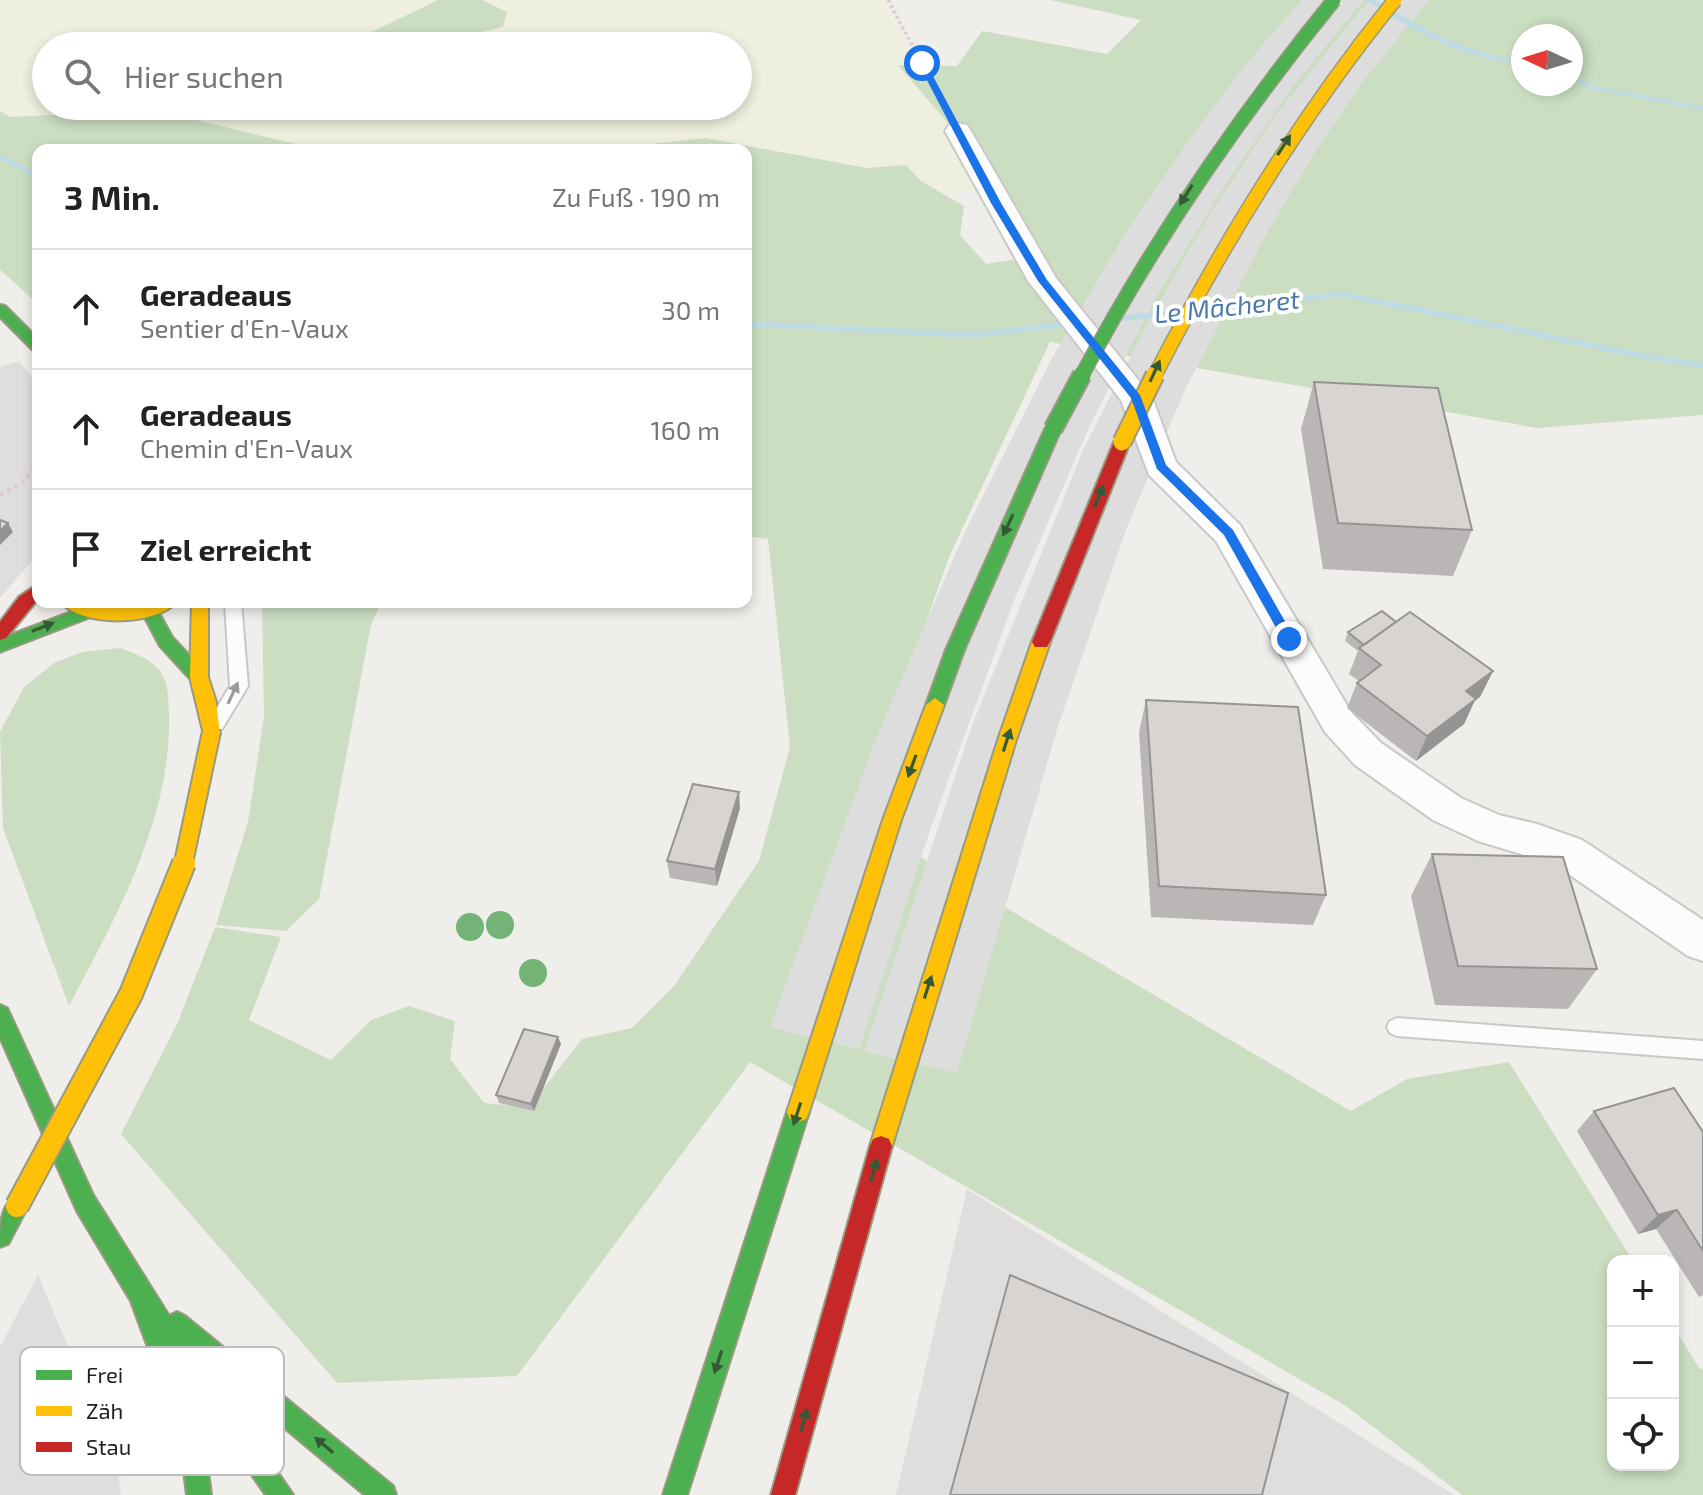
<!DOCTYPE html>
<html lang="de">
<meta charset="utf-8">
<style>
:root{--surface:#fff;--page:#f2f2f2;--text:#222;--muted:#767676;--line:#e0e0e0}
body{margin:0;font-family:"Exo 2",sans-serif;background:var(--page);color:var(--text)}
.controls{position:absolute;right:24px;bottom:24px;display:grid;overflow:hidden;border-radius:16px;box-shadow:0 4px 12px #0003}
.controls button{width:72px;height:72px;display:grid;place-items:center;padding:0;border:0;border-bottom:2px solid var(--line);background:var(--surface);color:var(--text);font:40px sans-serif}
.compass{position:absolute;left:1511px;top:24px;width:72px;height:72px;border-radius:50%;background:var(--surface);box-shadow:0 4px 12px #0003;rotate:274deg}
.stop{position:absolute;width:24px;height:24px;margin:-18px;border:6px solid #1a73e8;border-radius:50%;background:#fff}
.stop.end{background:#1a73e8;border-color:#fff;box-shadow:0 2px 8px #0008}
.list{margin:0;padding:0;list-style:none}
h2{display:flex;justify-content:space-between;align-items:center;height:104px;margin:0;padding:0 32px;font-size:34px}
h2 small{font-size:26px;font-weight:400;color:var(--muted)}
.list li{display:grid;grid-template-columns:52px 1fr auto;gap:24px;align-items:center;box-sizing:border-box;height:120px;padding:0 32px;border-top:2px solid var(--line)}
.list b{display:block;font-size:30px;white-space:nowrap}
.list p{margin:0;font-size:26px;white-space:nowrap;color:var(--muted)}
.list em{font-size:26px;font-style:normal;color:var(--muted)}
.icon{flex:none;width:44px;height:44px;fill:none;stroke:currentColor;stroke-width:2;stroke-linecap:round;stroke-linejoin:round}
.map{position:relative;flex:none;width:1703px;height:1495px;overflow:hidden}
.search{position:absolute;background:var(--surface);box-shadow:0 4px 12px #0003;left:32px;top:32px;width:720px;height:88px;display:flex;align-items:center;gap:20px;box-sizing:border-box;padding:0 28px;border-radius:44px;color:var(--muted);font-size:30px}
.panel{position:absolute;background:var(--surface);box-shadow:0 4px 12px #0003;left:32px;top:144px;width:720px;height:464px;border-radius:16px}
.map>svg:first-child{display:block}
</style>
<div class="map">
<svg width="1703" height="1495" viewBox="0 0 1703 1495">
<rect width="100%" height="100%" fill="#f0eeeb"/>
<path fill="#dfdedc" d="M19 361 38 385V554L0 598V367Z
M967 1189 1454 1495H896Z
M38 1275 116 1461 121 1495H0V1347Z"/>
<path fill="#efefdf" d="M0 0H438L359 38 354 46H46V106H738V46H443L446 40 503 27 482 0H883L918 65 899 66 947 122 984 190 942 191 921 181 906 165 867 168 705 138 600 150H320L155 110 10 117 0 111Z"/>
<path fill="#cbdec1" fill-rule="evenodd" d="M438 0H482L507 12 503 27 447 40 443 46H354L359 38Z
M1050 0H1703V415L1537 428 1050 342 949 557 857 820 1351 1111 1407 1079 1509 1062 1633 1261H1613V1465H1673V1326L1699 1368 1703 1369V1495H1462L1346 1406 750 1062 517 1376 337 1383 121 1134 178 1022 215 927 281 937 249 1020 331 1060 371 1020 409 1006 455 1021 450 1059 484 1103 529 1107 582 1039 632 1028 674 986 759 861 790 747 768 539 746 536V150H600L705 138 867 168 906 165 921 181 964 206 960 235 986 264 1044 255 984 190 947 122 898 65 957 66 982 31 1107 54 1141 20ZM1523 36H1571V84H1523Z
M155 110 320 150H38V304L0 270V111L10 117Z
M262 602H381L371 625 319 899 286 931 216 925 248 822 264 716Z
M120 648C136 654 156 660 164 678 169 688 168 703 169 714 172 818 116 917 69 1006L3 828 0 732 24 687 54 663 82 652Z"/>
<path fill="#dedddd" d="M1302 0H1364L1293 86 1225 185 1157 296 1091 423 1013 603 929 833 859 1050 770 1027 874 744 964 534 1052 358 1124 235 1187 143 1246 64Z
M1369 0H1429L1361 84 1314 154 1267 233 1185 390 1127 527 1058 726 957 1073 864 1052 971 728 1083 450 1148 322 1207 219 1278 112Z"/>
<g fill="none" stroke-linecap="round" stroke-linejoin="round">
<path fill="#bfdbe3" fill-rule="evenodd" d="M1365 0H1375C1424 27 1465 55 1523 59V63C1476 61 1438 43 1398 20 1387 13 1375 7 1365 0Z
M1571 74 1595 86 1703 106V110L1593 90 1571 79Z
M0 154 38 173V179L0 160Z
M1341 291 1654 355 1703 362V368L1654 361 1341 297 1116 322 1111 319 1116 316Z
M1078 320 1083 323 1081 325 974 338 746 327V321L974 332Z"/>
<g stroke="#c9c8c7" stroke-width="4">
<path id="lane" d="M225 602H241L248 686 222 729H210L207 724 230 686Z
M1397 1018 1703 1041V1059L1397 1036 1390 1033 1387 1027 1390 1021Z"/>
</g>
<g stroke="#c9c8c7" stroke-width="4">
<path id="street" d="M958 123 967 125 971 131 1056 278 1152 397 1176 462 1240 525 1351 712 1381 743 1461 798 1499 815 1537 824 1582 840 1703 920V961L1688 956 1554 864 1478 841 1433 820 1355 765 1325 732 1216 541 1149 475 1121 400 1028 281 945 131 949 125Z"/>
</g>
<g stroke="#999a82" stroke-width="4">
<path id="fast" d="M0 305 5 306 38 339V352L33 350 0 317Z
M1053 424 1061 429 964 650 944 705 935 712 929 710 926 705 946 650 1045 429Z
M149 604 155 606 172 637 205 672 208 677 205 682H193L160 646 141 610Z
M87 606 93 608 95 612 93 616 0 652V639Z
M0 1005 7 1008 93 1195 169 1316 177 1312 185 1316 393 1486 396 1495H365L197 1355 293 1495H266L181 1374 203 1431 211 1495H187L179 1431 131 1301 77 1211 0 1037Z
M798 1102 806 1105 809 1112 687 1495H663L787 1112 790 1105Z
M17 1195 25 1198 28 1206 8 1244 0 1247C0 1228 0 1204 17 1195Z"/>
</g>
<g stroke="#999a82" stroke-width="4">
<path id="slow" d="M61 602C81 602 99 609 118 608 138 607 156 602 176 602 157 626 80 627 61 602Z
M192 602H208V677L216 702 220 734 217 739H205L190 677Z
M1041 636 1050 642 1016 740 892 1146 889 1153 881 1156 873 1153 870 1146 998 740 1032 642Z
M935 698 944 705 901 820 809 1112 806 1119 798 1122 790 1119 787 1112 883 820 926 705Z"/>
</g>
<g stroke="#999a82" stroke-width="4">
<path id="jam" d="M1122 437 1130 442 1050 642 1047 647H1035L1032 642 1114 442Z
M38 584V599L6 638 0 640V622L19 597Z
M881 1136 889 1139 892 1146 795 1495H771L870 1146 873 1139Z"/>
</g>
<path stroke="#dccecd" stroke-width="4" stroke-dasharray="3 3" stroke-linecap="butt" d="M888 0 944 105"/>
<path stroke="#dccecd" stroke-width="5" stroke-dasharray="4 4" stroke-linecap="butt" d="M0 495 23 482 38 463"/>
<use href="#lane" fill="#fdfcfc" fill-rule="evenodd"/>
<use href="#street" fill="#fdfcfc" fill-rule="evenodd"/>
<use href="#fast" fill="#4caf50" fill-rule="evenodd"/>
<use href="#slow" fill="#ffc107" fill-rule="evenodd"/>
<use href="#jam" fill="#c62828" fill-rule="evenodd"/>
<g stroke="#999a82" stroke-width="16" stroke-linecap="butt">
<path id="fast-bridge-far1" d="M1081 377C1152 243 1238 118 1334 0"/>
</g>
<g stroke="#999a82" stroke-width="21" stroke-linecap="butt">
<path id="fast-bridge" d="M1053 429 1082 375"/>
</g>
<g stroke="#999a82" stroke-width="16" stroke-linecap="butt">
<path id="slow-bridge-far2" d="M1154 377C1223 243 1300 117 1395 0"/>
</g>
<g stroke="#999a82" stroke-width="21" stroke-linecap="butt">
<path id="slow-bridge-far1" d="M1122 442 1155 375
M183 865 211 734"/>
</g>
<g stroke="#999a82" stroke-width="26" stroke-linecap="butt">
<path id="slow-bridge" d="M17 1206 131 994 184 863"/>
</g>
<use href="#fast-bridge-far1" stroke="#4caf50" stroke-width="13"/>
<use href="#fast-bridge" stroke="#4caf50" stroke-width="17"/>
<use href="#slow-bridge-far2" stroke="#ffc107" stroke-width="13"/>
<use href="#slow-bridge-far1" stroke="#ffc107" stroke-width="17"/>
<use href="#slow-bridge" stroke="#ffc107" stroke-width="22"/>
</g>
<g fill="#73b476">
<circle cx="500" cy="925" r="14"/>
<circle cx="470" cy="927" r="14"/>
<circle cx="533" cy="973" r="14"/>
</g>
<path fill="#b9b6b5" d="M1314 382 1472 530 1453 576 1323 569 1301 429Z
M1396 622 1493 671 1480 697 1475 700 1464 724 1416 761 1347 708 1357 683 1359 681 1349 674 1358 651 1345 641 1348 632Z
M1146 700 1326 895 1313 925 1151 917 1139 732Z
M740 808 717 886 670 878 667 861Z
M1432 854 1597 969 1568 1009 1435 1005 1411 896Z
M561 1044 534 1111 499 1103 496 1095Z
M1594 1111 1703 1132V1295L1699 1297 1656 1229 1638 1234 1577 1131Z"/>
<path fill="#969493" d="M8 523 13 532 0 545V531Z
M1493 671 1480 697 1475 700 1464 724 1416 761 1427 736 1466 691Z
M739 792 740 808 717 886 715 869Z
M558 1037 561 1044 534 1111 531 1104Z
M1677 1210 1656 1229 1638 1234 1658 1215Z"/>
<path fill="#d7d4d2" stroke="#969493" stroke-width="2" d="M1314 382 1438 388 1472 530 1338 523Z
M0 520 8 523 0 531Z
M1382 611 1396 622 1364 645 1348 632Z
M1410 612 1493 671 1466 691 1476 699 1427 736 1357 683 1381 665 1359 648Z
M1146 700 1298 707 1326 895 1159 886Z
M693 784 739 792 715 869 667 861Z
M1432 854 1563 857 1597 969 1458 966Z
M524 1029 558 1037 531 1104 496 1095Z
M1674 1088 1703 1132V1251L1677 1210 1658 1215 1594 1111Z
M1010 1275 1288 1393 1262 1495H950Z"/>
<defs><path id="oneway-solid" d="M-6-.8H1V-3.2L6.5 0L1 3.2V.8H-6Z" transform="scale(2)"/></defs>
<g fill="#335a34">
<use href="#oneway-solid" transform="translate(1284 145) rotate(-57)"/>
<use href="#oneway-solid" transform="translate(1186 195) rotate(122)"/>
<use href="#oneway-solid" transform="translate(1155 371) rotate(-65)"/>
<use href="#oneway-solid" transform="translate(1099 496) rotate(-67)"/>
<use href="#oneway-solid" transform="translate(1008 525) rotate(115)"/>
<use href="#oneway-solid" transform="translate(43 627) rotate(-21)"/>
<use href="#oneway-solid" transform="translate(1007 740) rotate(-72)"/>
<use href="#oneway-solid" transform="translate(912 766) rotate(110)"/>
<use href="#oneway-solid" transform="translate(928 987) rotate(-72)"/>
<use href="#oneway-solid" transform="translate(797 1114) rotate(108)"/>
<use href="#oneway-solid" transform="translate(874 1170) rotate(-74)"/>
<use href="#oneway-solid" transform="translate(718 1362) rotate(108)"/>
<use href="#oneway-solid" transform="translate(804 1420) rotate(-74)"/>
<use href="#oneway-solid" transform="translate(324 1445) rotate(-140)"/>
</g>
<use fill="#9a9a9a" href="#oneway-solid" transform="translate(233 693) rotate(-65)"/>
<path fill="#1a73e8" d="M922 60 926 63 1001 203 1047 280 1140 395 1166 465 1233 530 1295 639 1293 642H1284L1224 535 1157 469 1131 398 1038 281 991 203 918 63Z"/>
<g text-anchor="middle" stroke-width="8" stroke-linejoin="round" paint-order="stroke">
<g font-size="26" font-style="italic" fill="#4a7aab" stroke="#fff">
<text transform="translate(1227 307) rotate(-6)" y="9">Le Mâcheret</text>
</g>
</g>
<rect x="20" y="1347" width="264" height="128" rx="12" fill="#fff" stroke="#bdbdbd" stroke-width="2"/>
<rect x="36" y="1370" width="36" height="10" fill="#4caf50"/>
<rect x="36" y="1406" width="36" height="10" fill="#ffc107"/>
<rect x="36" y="1442" width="36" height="10" fill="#c62828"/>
<g font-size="22" fill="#222">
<text x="86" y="1383">Frei</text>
<text x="86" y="1419">Zäh</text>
<text x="86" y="1455">Stau</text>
</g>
</svg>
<div class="controls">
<button>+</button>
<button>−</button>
<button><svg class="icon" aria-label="locate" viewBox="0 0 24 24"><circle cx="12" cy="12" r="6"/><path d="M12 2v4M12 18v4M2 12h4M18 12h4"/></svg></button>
</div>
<svg class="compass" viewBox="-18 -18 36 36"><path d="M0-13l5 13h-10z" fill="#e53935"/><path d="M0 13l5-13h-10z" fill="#767676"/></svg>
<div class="stop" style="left:922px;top:63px"></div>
<div class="stop end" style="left:1289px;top:639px"></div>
<div class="search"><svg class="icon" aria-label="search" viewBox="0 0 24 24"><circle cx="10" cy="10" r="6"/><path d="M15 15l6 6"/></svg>Hier suchen</div>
<section class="panel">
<h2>3 Min.<small>Zu Fuß · 190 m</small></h2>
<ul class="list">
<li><svg class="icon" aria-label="ahead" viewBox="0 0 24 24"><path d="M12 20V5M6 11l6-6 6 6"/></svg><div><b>Geradeaus</b><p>Sentier d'En-Vaux</p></div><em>30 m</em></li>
<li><svg class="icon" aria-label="ahead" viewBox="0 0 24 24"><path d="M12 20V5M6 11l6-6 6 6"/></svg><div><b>Geradeaus</b><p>Chemin d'En-Vaux</p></div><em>160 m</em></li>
<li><svg class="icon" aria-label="arrive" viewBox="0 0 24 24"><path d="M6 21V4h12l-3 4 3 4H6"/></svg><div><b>Ziel erreicht</b></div></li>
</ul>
</section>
</div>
